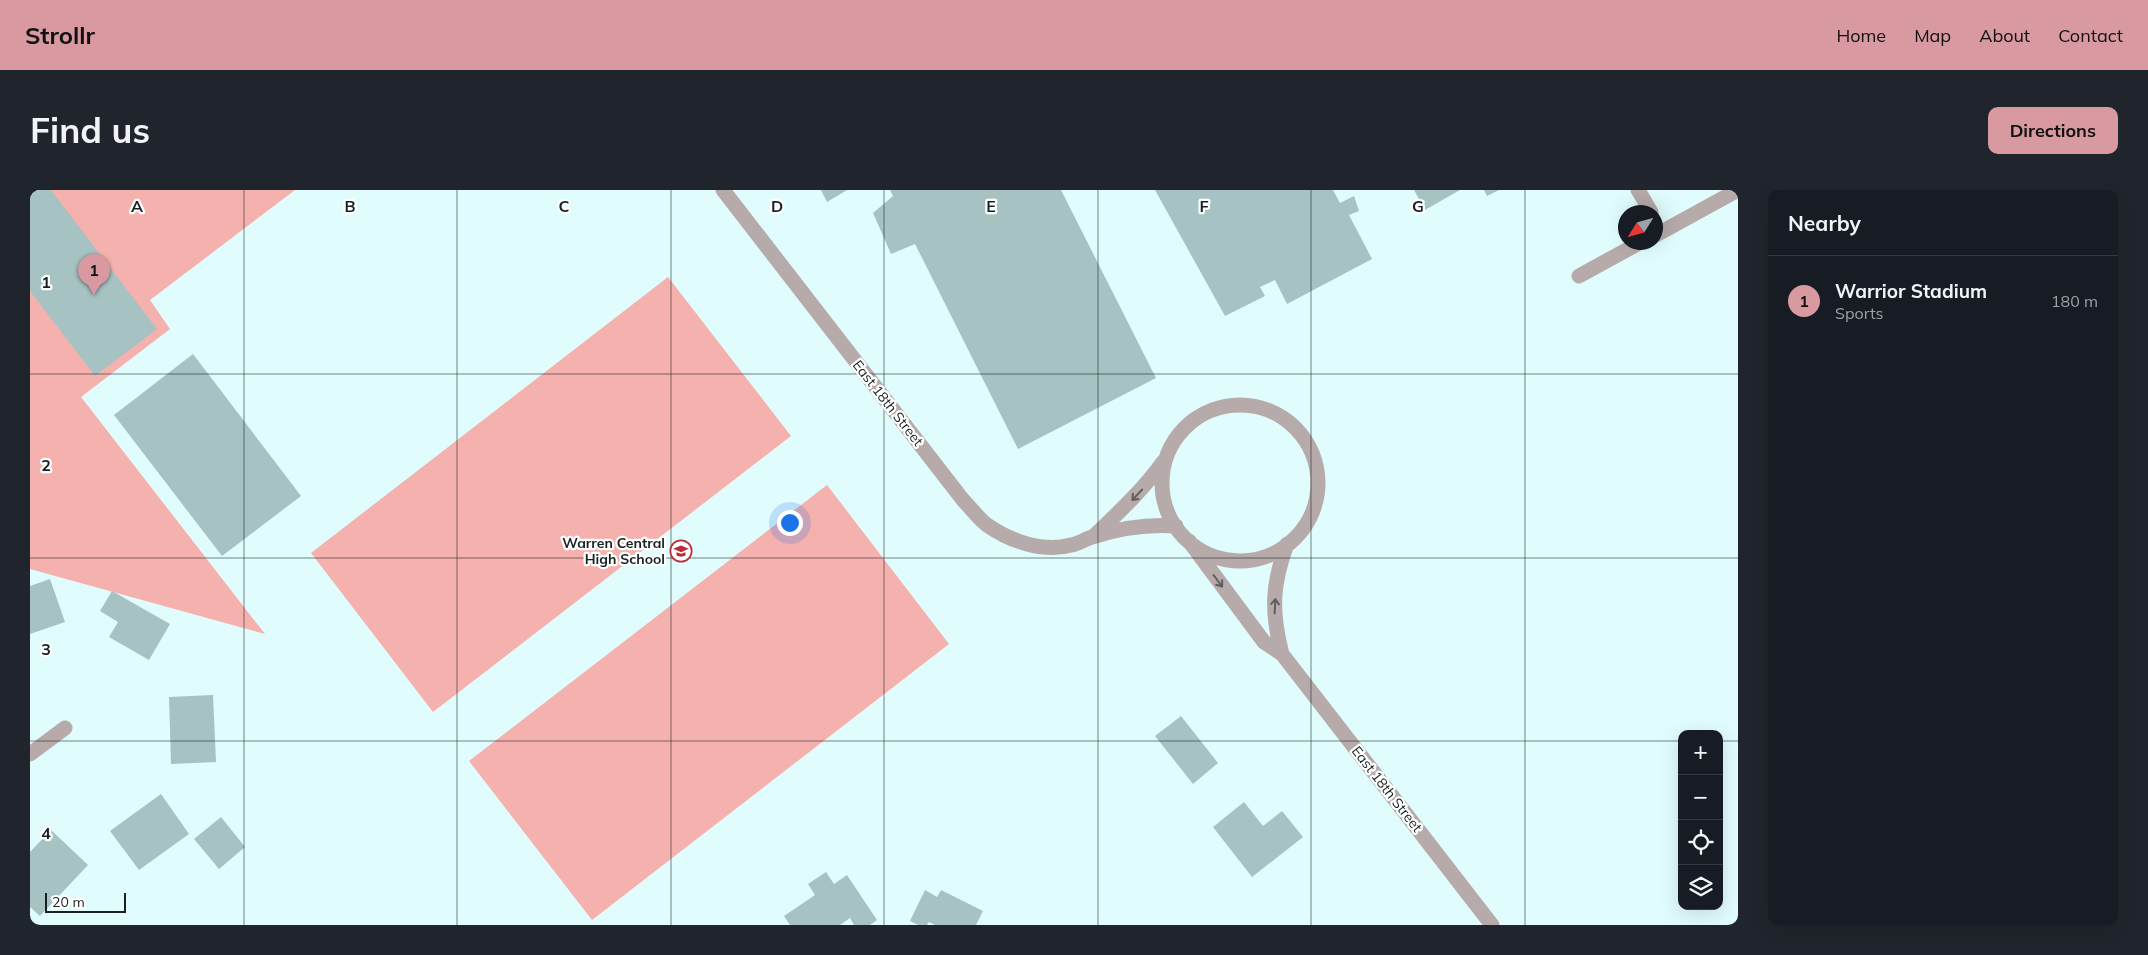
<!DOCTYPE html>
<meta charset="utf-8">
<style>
:root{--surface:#171b24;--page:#20242c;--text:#f1f3f6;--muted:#9ea1a6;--line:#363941;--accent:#d999a0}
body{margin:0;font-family:Mulish,sans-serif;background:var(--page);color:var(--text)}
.controls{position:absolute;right:15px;bottom:15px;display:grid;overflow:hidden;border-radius:10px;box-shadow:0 5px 20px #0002}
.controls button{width:45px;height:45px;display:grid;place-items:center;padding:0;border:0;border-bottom:1px solid var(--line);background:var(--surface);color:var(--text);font:25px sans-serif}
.compass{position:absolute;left:1588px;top:15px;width:45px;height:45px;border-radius:50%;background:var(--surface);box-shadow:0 5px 20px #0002;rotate:233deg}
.scale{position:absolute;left:15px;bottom:12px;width:81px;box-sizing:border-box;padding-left:5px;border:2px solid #172121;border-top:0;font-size:14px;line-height:18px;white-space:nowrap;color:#172121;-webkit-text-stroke:4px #fff;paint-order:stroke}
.you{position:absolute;left:759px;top:332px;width:18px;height:18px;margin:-12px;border:4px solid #fff;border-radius:50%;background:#1a73e8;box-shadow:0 0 0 8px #1a73e833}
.badge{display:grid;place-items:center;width:32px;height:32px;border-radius:50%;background:var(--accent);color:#111;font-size:16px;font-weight:700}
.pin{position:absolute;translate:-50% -41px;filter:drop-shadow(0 1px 2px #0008)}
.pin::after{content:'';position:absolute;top:26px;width:18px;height:15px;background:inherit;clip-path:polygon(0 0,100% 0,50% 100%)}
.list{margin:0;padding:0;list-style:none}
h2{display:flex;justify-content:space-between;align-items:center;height:65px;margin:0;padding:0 20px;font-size:21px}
h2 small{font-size:16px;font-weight:400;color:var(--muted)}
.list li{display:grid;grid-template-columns:32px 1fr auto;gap:15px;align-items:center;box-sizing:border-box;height:90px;padding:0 20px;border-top:1px solid var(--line)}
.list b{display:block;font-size:19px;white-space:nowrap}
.list p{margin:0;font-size:16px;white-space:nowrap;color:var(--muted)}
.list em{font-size:16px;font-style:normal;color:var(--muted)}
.icon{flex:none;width:28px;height:28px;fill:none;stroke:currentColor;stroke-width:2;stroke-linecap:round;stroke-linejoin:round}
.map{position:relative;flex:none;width:1708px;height:735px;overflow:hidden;border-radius:10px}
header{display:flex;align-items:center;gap:30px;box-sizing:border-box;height:70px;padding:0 25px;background:var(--accent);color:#111}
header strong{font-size:24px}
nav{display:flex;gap:28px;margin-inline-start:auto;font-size:18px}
.intro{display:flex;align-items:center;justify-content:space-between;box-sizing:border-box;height:120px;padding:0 30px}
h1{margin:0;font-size:35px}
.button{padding:12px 22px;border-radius:10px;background:var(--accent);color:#111;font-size:18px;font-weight:700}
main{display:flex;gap:30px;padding:0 30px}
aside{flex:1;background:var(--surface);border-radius:10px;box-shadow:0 5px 20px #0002}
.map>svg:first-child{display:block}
</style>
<header>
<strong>Strollr</strong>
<nav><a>Home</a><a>Map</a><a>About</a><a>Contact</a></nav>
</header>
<div class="intro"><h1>Find us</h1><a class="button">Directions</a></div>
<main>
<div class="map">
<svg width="1708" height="735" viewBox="0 0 1708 735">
<rect width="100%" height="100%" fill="#e1fcfd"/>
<path fill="#f5b1ae" d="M0 0H265L120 110 140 139 51 207 235 444 0 379Z
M638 87 761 246 403 522 281 363Z
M797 295 919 454 562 730 439 571Z"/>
<path fill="#a7c2c2" d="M0 0H21L127 139 65 186 0 101Z
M791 0H817L797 12Z
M860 0H1031L1126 188 988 259 885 54 861 64 843 23 863 6Z
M1125 0H1303L1310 13 1324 6 1329 21 1319 25 1342 69 1257 114 1245 90 1230 97 1235 106 1195 126Z
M1384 0H1430L1395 20Z
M1454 0H1469L1457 6Z
M163 164 271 306 192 366 84 225Z
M20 389 35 432 0 444V396Z
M82 401 140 434 119 470 79 447 88 432 70 421Z
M183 505 186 572 141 574 139 507Z
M1151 526 1188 573 1163 594 1125 546Z
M131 604 159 644 109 680 80 641Z
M1214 612 1233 636 1252 621 1273 647 1222 687 1183 637Z
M191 627 215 657 189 679 164 649Z
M21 640 58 675 10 726 0 717V662Z
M796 682 804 694 817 685 847 730 840 735H824L820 728 810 735H760L754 726 785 705 778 694Z
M895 700 907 707 911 700 953 721 946 735H905L899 732 897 735H888L880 731Z"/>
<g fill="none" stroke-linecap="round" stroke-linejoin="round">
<path stroke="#b6abaa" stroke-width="15" d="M693 0 933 310C941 318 948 328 957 335 980 351 1013 363 1041 355 1048 354 1055 349 1062 347 1090 338 1117 334 1146 336
M1608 0 1621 22
M1626 45 1708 0
M1549 86 1611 52
M1132 293a78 78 0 1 1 156 0a78 78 0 1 1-156 0Z
M1064 346C1089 322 1113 300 1133 272
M1159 351 1234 452 1252 464 1462 735
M1252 464C1241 422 1242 394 1257 354
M0 564 35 538"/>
</g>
<defs><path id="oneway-shaft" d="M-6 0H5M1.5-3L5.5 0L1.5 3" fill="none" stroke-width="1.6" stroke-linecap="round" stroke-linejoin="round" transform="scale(1.25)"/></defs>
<g stroke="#5f5f5f">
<use href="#oneway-shaft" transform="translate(1107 305) rotate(133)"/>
<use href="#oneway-shaft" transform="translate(1188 391) rotate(53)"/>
<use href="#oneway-shaft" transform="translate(1245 416) rotate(-87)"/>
</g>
<path fill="none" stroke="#172121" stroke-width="1" stroke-opacity="0.55" d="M214 0V735M427 0V735M641 0V735M854 0V735M1068 0V735M1281 0V735M1495 0V735M0 184H1708M0 368H1708M0 551H1652M1689 551H1708"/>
<defs>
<g id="school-ring" transform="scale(1.125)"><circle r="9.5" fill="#fff" stroke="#bc2c38" stroke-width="1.5"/><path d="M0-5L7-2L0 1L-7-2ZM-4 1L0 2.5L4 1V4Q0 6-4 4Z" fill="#bc2c38"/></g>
</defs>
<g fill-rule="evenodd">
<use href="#school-ring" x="651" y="361"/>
</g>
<g text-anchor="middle" stroke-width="4.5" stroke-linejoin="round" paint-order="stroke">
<g font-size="14" fill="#172121" stroke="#fff">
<text transform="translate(858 213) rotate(52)" y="5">East 18th Street</text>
<text transform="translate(1357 599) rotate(52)" y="5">East 18th Street</text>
</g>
<g font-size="14" font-weight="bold" fill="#172121" stroke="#fff" text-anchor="end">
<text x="635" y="358">Warren Central<tspan x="635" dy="16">High School</tspan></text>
</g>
</g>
<g font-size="16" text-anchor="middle" font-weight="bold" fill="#172121" stroke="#fff" stroke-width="4.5" stroke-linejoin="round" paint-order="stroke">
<text x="107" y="22">A</text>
<text x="320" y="22">B</text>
<text x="534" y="22">C</text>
<text x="747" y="22">D</text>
<text x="961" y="22">E</text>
<text x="1174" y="22">F</text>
<text x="1388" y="22">G</text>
<text x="16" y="98">1</text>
<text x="16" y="281">2</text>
<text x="16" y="465">3</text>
<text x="16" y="649">4</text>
</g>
</svg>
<div class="controls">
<button>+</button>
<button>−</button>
<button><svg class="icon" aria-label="locate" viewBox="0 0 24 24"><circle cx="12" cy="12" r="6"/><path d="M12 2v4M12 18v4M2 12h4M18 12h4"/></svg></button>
<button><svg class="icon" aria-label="layers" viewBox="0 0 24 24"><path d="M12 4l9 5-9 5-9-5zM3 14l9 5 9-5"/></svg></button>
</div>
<svg class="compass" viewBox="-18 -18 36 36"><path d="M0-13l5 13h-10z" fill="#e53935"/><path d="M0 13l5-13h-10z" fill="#9ea1a6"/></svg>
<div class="scale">20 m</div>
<div class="you"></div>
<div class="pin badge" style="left:64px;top:105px">1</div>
</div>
<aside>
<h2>Nearby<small></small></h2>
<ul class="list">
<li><span class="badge">1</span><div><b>Warrior Stadium</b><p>Sports</p></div><em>180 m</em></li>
</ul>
</aside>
</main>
